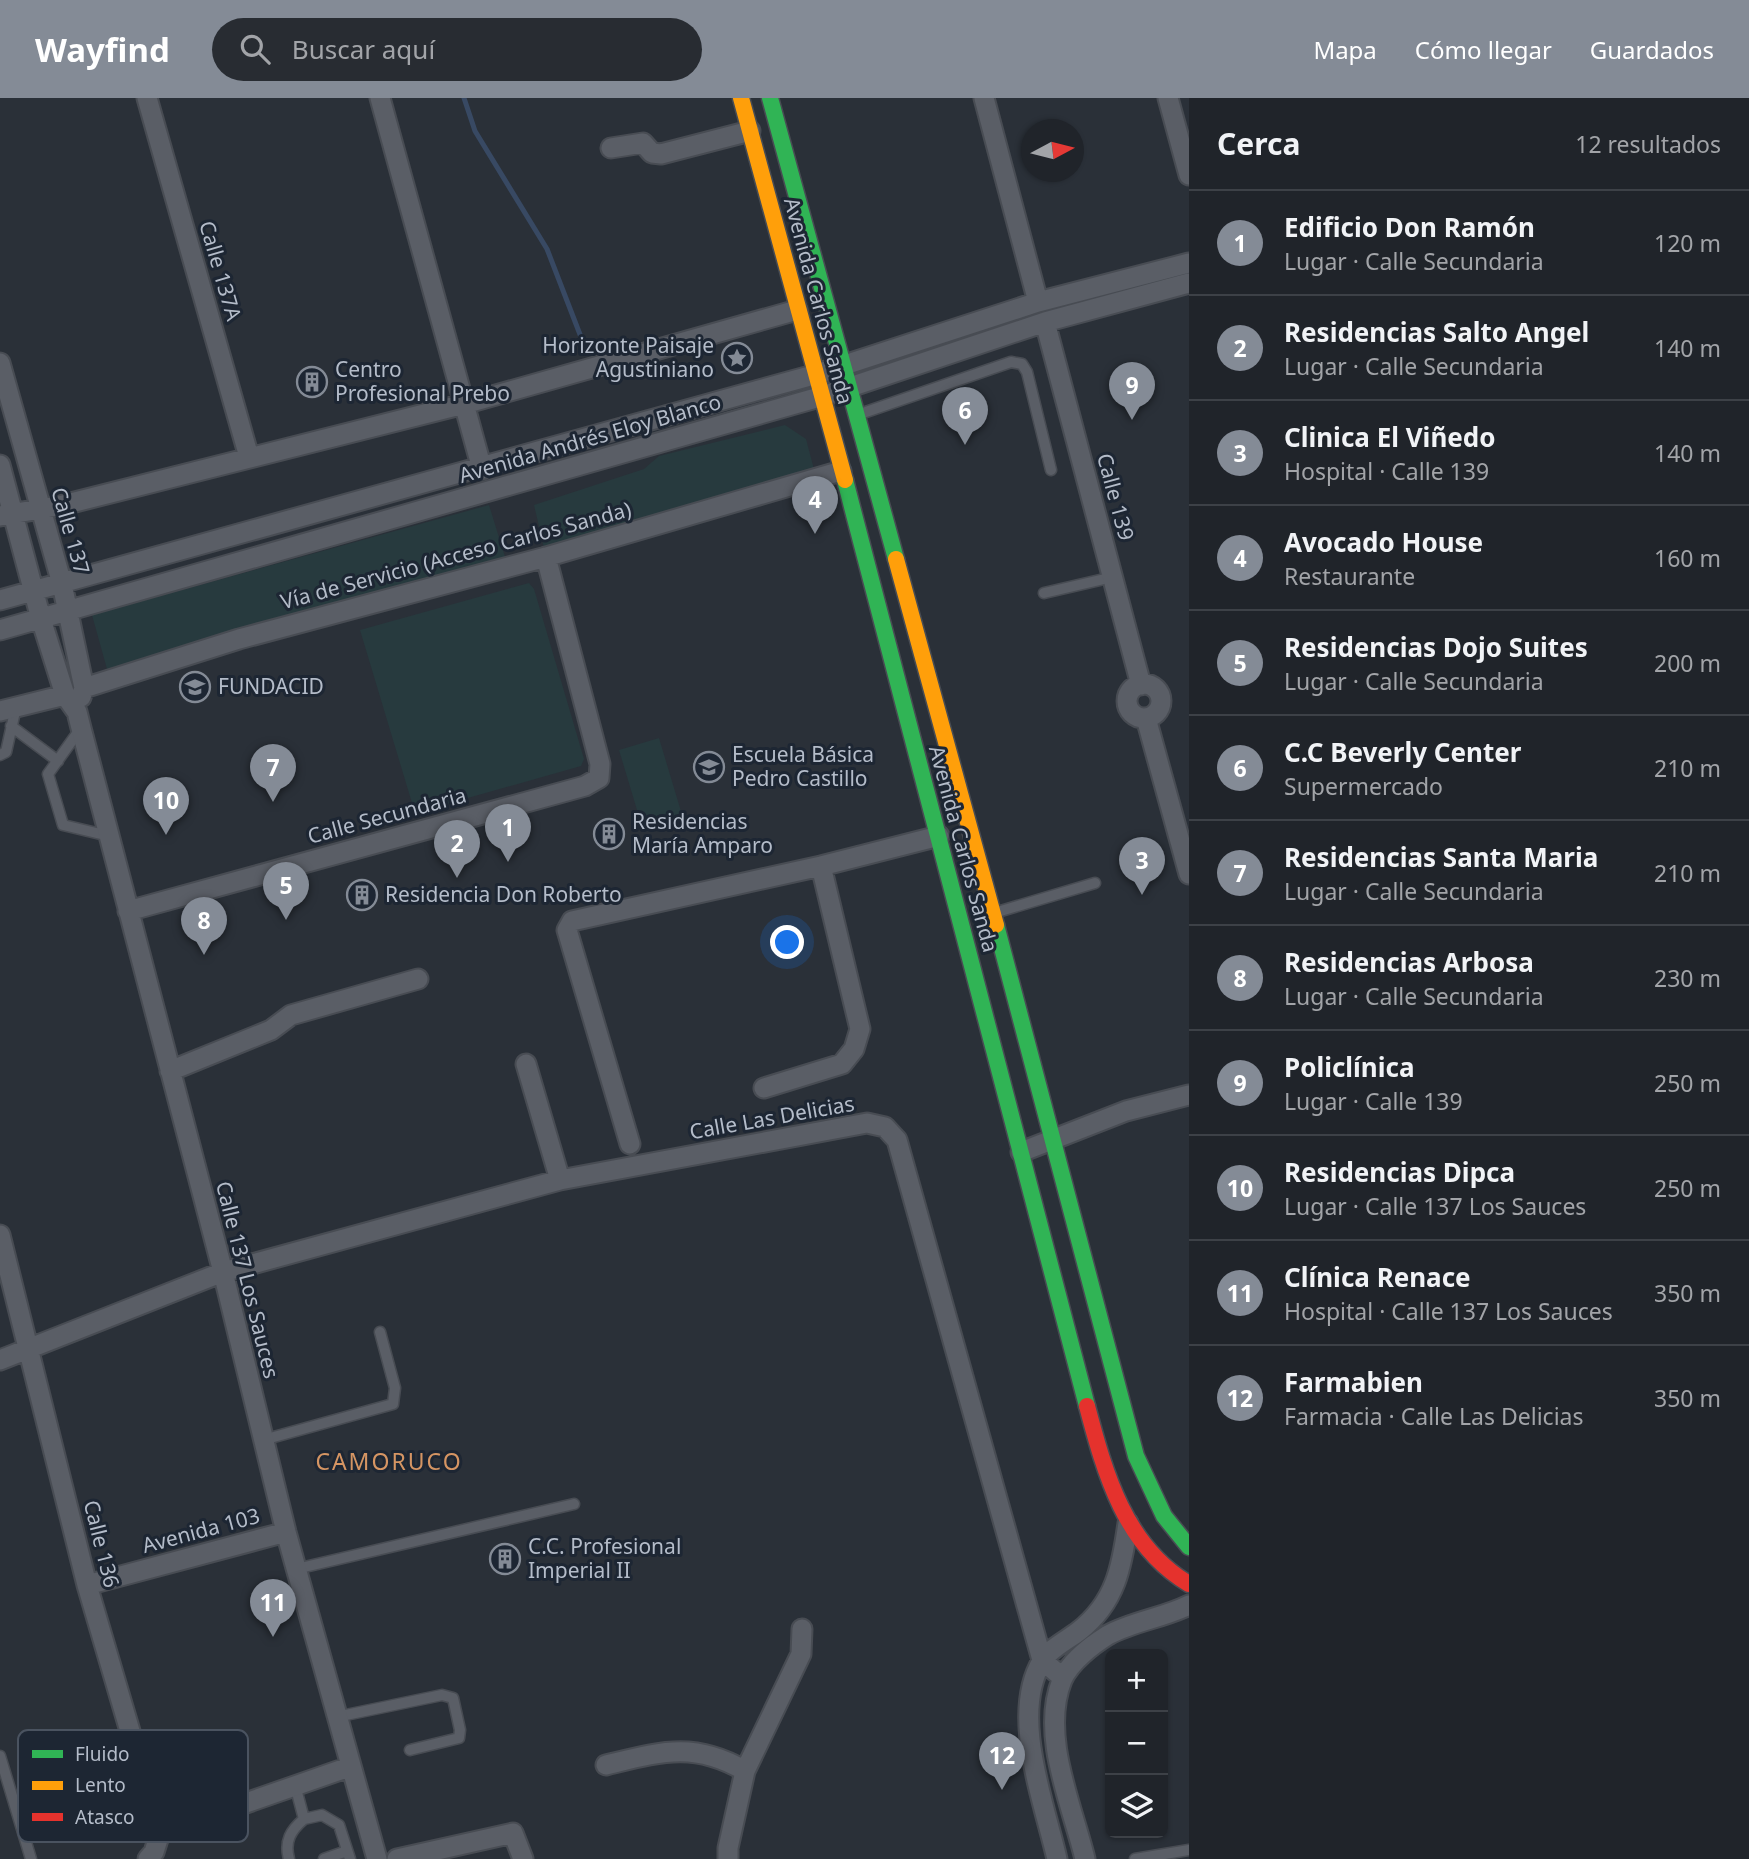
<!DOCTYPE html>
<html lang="es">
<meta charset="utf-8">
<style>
:root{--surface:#20242a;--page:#282c32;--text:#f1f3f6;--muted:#a2a4a8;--line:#3d4147;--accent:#848b96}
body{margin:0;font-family:"Noto Sans",sans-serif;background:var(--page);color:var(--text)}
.controls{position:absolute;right:21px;bottom:21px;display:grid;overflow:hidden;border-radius:10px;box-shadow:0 2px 5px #0004}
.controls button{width:63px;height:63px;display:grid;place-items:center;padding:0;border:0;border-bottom:2px solid var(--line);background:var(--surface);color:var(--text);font:35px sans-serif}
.compass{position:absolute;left:1021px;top:21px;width:63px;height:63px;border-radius:50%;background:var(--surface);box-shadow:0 2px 5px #0004;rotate:83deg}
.you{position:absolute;left:788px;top:845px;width:24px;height:24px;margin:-18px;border:5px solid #fff;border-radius:50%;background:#1a73e8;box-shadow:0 0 0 10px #1a73e833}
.badge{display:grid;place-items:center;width:46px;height:46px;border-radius:50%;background:var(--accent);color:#fff;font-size:23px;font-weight:700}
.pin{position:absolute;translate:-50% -58px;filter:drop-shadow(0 2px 4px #0008)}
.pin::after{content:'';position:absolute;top:37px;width:24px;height:21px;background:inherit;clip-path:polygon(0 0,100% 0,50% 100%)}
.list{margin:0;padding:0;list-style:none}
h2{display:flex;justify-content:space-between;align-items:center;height:91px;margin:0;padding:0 28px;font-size:30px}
h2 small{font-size:23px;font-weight:400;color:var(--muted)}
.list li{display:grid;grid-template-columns:46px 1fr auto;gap:21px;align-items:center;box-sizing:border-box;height:105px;padding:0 28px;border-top:2px solid var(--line)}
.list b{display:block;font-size:26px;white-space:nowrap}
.list p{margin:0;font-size:23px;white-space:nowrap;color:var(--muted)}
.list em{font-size:23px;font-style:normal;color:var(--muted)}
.icon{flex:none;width:38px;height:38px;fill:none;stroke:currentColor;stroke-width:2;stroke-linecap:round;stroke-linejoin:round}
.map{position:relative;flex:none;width:1189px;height:1761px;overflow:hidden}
header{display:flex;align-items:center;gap:42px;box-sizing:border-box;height:98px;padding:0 35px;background:var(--accent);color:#fff}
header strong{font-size:33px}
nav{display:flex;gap:38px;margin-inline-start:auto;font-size:24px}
.search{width:490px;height:63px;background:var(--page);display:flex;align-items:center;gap:18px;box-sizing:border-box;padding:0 24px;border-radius:38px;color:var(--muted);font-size:26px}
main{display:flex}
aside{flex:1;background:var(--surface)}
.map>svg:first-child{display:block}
</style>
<header>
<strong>Wayfind</strong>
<div class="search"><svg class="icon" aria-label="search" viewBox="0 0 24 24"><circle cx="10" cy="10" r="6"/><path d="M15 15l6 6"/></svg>Buscar aquí</div>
<nav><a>Mapa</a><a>Cómo llegar</a><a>Guardados</a></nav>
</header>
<main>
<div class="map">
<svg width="1189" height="1761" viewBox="0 0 1189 1761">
<rect width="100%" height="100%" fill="#2a3038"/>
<path fill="#273a3e" d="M785 327 806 341 815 375 544 450 534 407 644 371 659 358Z
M489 407 506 462 107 571 92 517Z
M529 485 534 491 584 661 581 668 415 715 360 532Z
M659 640 683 720 643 732 619 652Z"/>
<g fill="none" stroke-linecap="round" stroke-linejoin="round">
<path stroke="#384963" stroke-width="5" d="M464 0 475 33 547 151 586 252"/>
<g stroke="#484c53" stroke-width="13">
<path id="lane" d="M860 316 1011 264 1022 266 1027 274 1051 372
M1044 495 1113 479
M11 628 58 663
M81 630 48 676 63 727 109 738
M0 657 6 654 16 609
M994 815 1095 785
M263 1342 393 1306 395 1290 380 1234
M296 1471 574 1406
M336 1619 442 1597 453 1600 460 1632 459 1640 410 1652
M0 1658 31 1761
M304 1721 322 1717 339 1727 350 1761
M289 1761C284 1743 291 1732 304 1721L295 1687
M324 1761 347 1753
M1135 1761 1189 1752"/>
</g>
<g stroke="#484c53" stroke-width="23">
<path id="street" d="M147 0 249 359
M380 0 482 371
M984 0 1038 204
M1168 0 1189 77
M611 50 643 45 652 55 661 56 750 33
M1045 224 1141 587
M0 265 62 486 84 590 81 599
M0 367 41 521 65 597 77 614 81 630 223 1174 286 1434 377 1761
M0 418 63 407 464 306 797 212
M0 502 817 276 1038 204 1189 165
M0 532 823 298 1045 224 1189 185
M1127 603a17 17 0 1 1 34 0a17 17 0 1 1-34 0Z
M84 590 239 541 546 459 841 373
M0 613 65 597
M1146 620 1189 776
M128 813 585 688 599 680 600 666 546 459
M526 966 560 1082
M170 973 271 932 291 917 418 881
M764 990 842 966 854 951 860 931 821 768
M630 1046 567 832 572 823 821 768 939 738
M1021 1054 1126 1013 1189 997
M0 1137 87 1487 160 1735 154 1754 148 1761
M0 1262 223 1174 560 1082 867 1025 885 1029 897 1042 1042 1562 1063 1580
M87 1487 286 1434
M606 1667C660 1654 694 1643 745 1673
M160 1735 349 1669
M397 1761 513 1735 523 1761
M728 1761V1750L745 1673 801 1556 802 1531
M1057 1761C1044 1704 1010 1616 1042 1563 1049 1551 1069 1541 1079 1533 1116 1504 1122 1468 1128 1425
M1085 1761C1072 1707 1040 1637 1062 1582 1070 1564 1092 1547 1108 1537 1134 1523 1163 1520 1189 1507"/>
</g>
<g stroke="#484c53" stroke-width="19">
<path id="fast" d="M770 0 896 461
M845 382 1087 1308
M996 827 1136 1358 1164 1418 1189 1449"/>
</g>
<g stroke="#484c53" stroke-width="19">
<path id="slow" d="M741 0 845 382
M896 461 996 827"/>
</g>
<g stroke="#484c53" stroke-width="19">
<path id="jam" d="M1087 1308C1105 1376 1125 1448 1189 1486"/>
</g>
<use href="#lane" stroke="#5a5e66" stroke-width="10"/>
<use href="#street" stroke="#5a5e66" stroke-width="19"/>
<use href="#fast" stroke="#30b455" stroke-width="16"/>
<use href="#slow" stroke="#ff9f0a" stroke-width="16"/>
<use href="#jam" stroke="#e5322d" stroke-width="16"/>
</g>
<defs>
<g id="sight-ring" transform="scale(1.575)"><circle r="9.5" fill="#1d2633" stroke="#848b96" stroke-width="1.5"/><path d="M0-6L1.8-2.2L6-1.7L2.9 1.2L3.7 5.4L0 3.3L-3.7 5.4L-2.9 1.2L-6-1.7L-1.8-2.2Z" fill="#848b96"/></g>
<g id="building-ring" transform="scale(1.575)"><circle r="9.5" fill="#1d2633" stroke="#848b96" stroke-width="1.5"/><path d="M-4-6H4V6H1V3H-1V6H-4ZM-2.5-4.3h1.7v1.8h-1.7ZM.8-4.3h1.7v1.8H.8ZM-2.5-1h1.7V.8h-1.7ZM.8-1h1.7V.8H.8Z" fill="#848b96"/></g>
<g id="school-ring" transform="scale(1.575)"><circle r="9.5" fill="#1d2633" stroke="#848b96" stroke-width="1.5"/><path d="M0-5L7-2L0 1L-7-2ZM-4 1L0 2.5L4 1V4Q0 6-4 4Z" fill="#848b96"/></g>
</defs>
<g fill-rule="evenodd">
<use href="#sight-ring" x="737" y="260"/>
<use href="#building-ring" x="312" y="284"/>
<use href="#school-ring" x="195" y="589"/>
<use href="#school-ring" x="709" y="669"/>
<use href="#building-ring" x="609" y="736"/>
<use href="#building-ring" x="362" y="797"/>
<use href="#building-ring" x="505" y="1461"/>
</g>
<g text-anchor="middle" stroke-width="6" stroke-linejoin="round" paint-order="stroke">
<g font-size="21" fill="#b4bcc9" stroke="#1d2633">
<text transform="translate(220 173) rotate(74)" y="7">Calle 137A</text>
<text transform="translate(818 203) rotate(75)" y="7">Avenida Carlos Sanda</text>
<text transform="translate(590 341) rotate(-16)" y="7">Avenida Andrés Eloy Blanco</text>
<text transform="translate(1115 399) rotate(75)" y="7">Calle 139</text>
<text transform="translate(70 433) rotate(74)" y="7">Calle 137</text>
<text transform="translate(456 458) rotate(-15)" y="7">Vía de Servicio (Acceso Carlos Sanda)</text>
<text transform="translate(387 718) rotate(-15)" y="7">Calle Secundaria</text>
<text transform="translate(963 751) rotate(75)" y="7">Avenida Carlos Sanda</text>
<text transform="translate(772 1020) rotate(-10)" y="7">Calle Las Delicias</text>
<text transform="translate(247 1182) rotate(76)" y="7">Calle 137 Los Sauces</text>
<text transform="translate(201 1433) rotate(-15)" y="7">Avenida 103</text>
<text transform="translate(101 1446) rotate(76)" y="7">Calle 136</text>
</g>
<g font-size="21" fill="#b4bcc9" stroke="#1d2633" text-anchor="start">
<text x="714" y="255" text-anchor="end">Horizonte Paisaje<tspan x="714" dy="24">Agustiniano</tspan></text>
<text x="335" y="279">Centro<tspan x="335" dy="24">Profesional Prebo</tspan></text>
<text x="218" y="596">FUNDACID</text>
<text x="732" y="664">Escuela Básica<tspan x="732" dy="24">Pedro Castillo</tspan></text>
<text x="632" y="731">Residencias<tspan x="632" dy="24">María Amparo</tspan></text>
<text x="385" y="804">Residencia Don Roberto</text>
<text x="528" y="1456">C.C. Profesional<tspan x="528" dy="24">Imperial II</tspan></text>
</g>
<g font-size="23" letter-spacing="2" fill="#d59563" stroke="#1d2633">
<text x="389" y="1372">CAMORUCO</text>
</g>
</g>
<rect x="18" y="1632" width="230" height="112" rx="10" fill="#1d2633" stroke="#4a5360" stroke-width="2"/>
<rect x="32" y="1652" width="31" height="8" fill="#30b455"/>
<rect x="32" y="1683" width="31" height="9" fill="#ff9f0a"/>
<rect x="32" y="1715" width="31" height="8" fill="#e5322d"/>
<g font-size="19" fill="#b4bcc9">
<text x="75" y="1663">Fluido</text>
<text x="75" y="1694">Lento</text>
<text x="75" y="1726">Atasco</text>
</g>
</svg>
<div class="controls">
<button>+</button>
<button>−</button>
<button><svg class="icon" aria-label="layers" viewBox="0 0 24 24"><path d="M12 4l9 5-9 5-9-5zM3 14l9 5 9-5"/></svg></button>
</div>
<svg class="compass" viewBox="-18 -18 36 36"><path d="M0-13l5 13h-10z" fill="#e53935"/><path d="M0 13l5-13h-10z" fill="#a2a4a8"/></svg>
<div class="you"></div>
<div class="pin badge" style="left:508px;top:764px">1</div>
<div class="pin badge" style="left:457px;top:780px">2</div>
<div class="pin badge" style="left:1142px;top:797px">3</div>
<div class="pin badge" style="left:815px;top:436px">4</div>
<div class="pin badge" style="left:286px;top:822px">5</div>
<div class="pin badge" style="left:965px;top:347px">6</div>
<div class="pin badge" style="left:273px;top:704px">7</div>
<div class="pin badge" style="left:204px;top:857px">8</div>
<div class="pin badge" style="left:1132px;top:322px">9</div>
<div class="pin badge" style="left:166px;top:737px">10</div>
<div class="pin badge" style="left:273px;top:1539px">11</div>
<div class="pin badge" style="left:1002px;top:1692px">12</div>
</div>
<aside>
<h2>Cerca<small>12 resultados</small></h2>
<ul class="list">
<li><span class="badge">1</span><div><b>Edificio Don Ramón</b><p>Lugar · Calle Secundaria</p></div><em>120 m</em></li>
<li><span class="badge">2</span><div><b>Residencias Salto Angel</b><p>Lugar · Calle Secundaria</p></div><em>140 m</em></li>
<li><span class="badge">3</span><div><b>Clinica El Viñedo</b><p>Hospital · Calle 139</p></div><em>140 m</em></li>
<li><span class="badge">4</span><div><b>Avocado House</b><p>Restaurante</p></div><em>160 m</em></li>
<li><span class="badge">5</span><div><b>Residencias Dojo Suites</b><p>Lugar · Calle Secundaria</p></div><em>200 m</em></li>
<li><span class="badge">6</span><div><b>C.C Beverly Center</b><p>Supermercado</p></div><em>210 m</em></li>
<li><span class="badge">7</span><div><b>Residencias Santa Maria</b><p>Lugar · Calle Secundaria</p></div><em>210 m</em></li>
<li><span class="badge">8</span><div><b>Residencias Arbosa</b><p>Lugar · Calle Secundaria</p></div><em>230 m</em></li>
<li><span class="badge">9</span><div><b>Policlínica</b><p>Lugar · Calle 139</p></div><em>250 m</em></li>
<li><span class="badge">10</span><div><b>Residencias Dipca</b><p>Lugar · Calle 137 Los Sauces</p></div><em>250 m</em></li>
<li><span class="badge">11</span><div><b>Clínica Renace</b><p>Hospital · Calle 137 Los Sauces</p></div><em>350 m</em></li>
<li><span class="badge">12</span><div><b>Farmabien</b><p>Farmacia · Calle Las Delicias</p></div><em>350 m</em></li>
</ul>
</aside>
</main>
